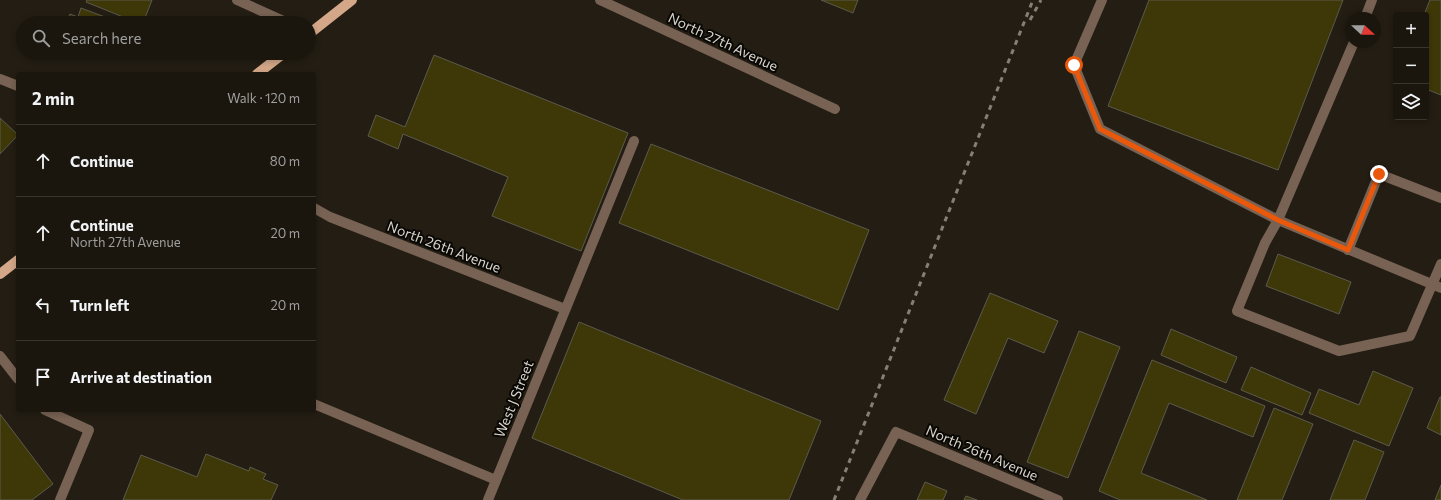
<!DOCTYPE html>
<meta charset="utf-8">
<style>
:root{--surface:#1a160e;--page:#27231c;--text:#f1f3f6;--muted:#9f9f9e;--line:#38352e}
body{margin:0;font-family:Commissioner,sans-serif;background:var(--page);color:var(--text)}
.controls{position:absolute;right:12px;top:12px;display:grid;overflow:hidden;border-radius:4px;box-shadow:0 2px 6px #0003}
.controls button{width:36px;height:36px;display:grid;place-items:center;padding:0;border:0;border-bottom:1px solid var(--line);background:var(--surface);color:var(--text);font:20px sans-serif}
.compass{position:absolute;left:1345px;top:12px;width:36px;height:36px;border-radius:50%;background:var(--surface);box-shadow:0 2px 6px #0003;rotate:112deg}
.stop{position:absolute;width:12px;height:12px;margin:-9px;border:3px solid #ea580c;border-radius:50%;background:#fff}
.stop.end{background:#ea580c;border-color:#fff;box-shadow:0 1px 4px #0008}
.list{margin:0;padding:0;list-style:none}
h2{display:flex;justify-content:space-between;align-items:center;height:52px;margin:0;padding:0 16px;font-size:17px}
h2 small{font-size:13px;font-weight:400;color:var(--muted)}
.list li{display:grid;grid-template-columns:26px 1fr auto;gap:12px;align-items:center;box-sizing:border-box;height:72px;padding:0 16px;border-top:1px solid var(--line)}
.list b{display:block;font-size:15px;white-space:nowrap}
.list p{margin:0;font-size:13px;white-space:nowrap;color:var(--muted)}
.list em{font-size:13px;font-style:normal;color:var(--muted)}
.icon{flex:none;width:22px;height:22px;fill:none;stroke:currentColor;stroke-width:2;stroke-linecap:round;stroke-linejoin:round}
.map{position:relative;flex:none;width:1441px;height:500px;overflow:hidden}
.search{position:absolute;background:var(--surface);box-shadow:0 2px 6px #0003;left:16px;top:16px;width:300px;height:44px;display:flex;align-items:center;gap:10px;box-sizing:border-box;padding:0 14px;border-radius:22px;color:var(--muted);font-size:15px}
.panel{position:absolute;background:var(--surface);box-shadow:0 2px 6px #0003;left:16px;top:72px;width:300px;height:340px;border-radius:4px}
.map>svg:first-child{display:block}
</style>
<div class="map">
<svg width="1441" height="500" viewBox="0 0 1441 500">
<rect width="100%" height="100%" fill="#231d13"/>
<path fill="#3e3708" stroke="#5c5a4d" d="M87 0H152L143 23H138L86 2Z
M821 0H858L853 13Z
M1149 0H1343L1278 170 1108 106Z
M1430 0H1441V95L1426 89V15H1424Z
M81 8 121 23H66L70 14 78 17Z
M87 53H100L98 57Z
M434 55 628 133 581 251 492 216 508 177 403 134 398 149 368 136 376 115 405 127Z
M0 118 18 135 0 154Z
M651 144 869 230 838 310 619 223Z
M1278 254 1351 282 1339 314 1266 286Z
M990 293 1058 321 1044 353 1008 338 976 414 944 400Z
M579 322 821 421 789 500H683L532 438Z
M1171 329 1237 357 1226 383 1161 355Z
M1079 331 1120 347 1068 478 1027 462Z
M1152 360 1265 406 1253 437 1169 403 1141 473 1207 500H1120L1099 491Z
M1251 367 1311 393 1302 415 1241 390Z
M1373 371 1413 388 1389 446 1309 413 1319 389 1359 405Z
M1440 397H1441V435L1427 428Z
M1274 408 1313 424 1282 500H1237Z
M0 414 53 484 32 500H0Z
M1354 440 1384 452 1365 500H1330Z
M206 454 249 471 250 467 266 474 263 479 278 485 271 500H123L141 455 197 477Z
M925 482 947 491 943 500H917Z
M1441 485V500H1435Z
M966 496 977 500H964Z"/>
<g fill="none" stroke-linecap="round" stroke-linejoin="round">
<path stroke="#776253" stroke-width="10" d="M237 0 288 23
M600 0 835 109
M1102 0 1074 65 1100 129 1278 220 1441 288
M1365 18 1372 0
M1354 42 1278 220 1265 243 1237 311 1339 351 1410 336 1441 264
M0 79 18 86
M314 208 330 217 565 309
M1348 250 1379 174 1441 198
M0 356 18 379
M314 404 496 480
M45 410 89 430 60 500
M488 500 634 141
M860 500 896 432 1058 500"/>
<path stroke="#d3a788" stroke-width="10" d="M309 34 352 0
M257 74 284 53
M0 274 18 260"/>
<path stroke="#847f77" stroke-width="3" stroke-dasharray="5 5" stroke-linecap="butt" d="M1030 20 1041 0
M834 500 1033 0"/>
</g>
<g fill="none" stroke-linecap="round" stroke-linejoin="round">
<path stroke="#ea580c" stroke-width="5" d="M1074 65 1100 129 1278 220 1348 250 1379 174"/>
</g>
<g text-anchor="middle" stroke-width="4" stroke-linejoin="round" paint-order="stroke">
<g font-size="14" fill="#d8d4cd" stroke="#0a0804">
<text transform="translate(723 42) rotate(25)" y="5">North 27th Avenue</text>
<text transform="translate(444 247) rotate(21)" y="5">North 26th Avenue</text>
<text transform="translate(514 399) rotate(-68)" y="5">West J Street</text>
<text transform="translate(982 453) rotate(23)" y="5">North 26th Avenue</text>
</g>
</g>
</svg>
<div class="controls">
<button>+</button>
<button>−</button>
<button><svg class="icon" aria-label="layers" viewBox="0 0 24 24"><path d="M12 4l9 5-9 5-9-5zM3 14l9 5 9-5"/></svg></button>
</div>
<svg class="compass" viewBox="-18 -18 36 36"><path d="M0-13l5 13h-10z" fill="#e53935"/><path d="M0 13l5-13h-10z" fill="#9f9f9e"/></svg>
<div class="stop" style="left:1074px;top:65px"></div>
<div class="stop end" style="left:1379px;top:174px"></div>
<div class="search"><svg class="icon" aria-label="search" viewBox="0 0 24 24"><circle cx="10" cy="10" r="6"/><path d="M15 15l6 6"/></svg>Search here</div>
<section class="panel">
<h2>2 min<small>Walk · 120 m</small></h2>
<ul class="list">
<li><svg class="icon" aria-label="ahead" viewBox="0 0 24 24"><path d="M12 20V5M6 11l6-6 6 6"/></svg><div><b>Continue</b></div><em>80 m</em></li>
<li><svg class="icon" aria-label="ahead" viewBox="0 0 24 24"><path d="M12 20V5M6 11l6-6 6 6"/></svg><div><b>Continue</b><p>North 27th Avenue</p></div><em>20 m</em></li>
<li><svg class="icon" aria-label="left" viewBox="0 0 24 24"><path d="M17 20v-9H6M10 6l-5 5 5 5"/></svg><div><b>Turn left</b></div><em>20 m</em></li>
<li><svg class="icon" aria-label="arrive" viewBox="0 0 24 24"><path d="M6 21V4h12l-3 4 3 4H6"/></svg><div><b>Arrive at destination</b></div></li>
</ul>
</section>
</div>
